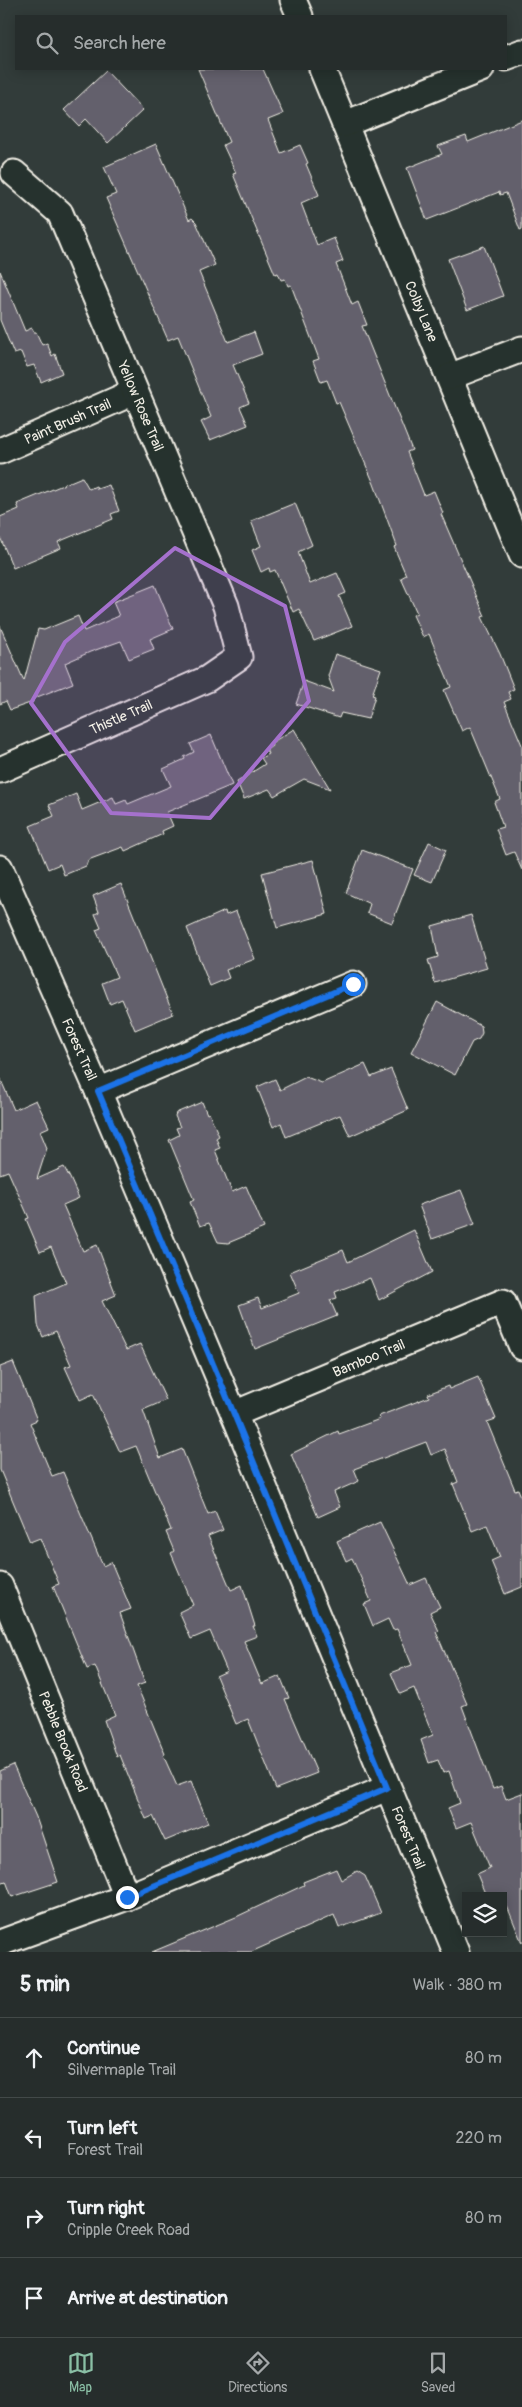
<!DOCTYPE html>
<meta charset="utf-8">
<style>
:root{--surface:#262d2c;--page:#323938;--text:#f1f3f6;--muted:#a4a8a9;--line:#424948;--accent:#8abfa5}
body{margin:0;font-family:Pangolin,sans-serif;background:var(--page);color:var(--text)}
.controls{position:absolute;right:15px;bottom:15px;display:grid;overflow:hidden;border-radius:0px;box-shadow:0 2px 12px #0003}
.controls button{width:45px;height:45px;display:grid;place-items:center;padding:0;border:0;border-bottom:1px solid var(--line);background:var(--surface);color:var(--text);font:25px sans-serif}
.stop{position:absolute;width:15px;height:15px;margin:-11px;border:4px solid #1a73e8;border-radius:50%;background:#fff}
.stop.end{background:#1a73e8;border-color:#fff;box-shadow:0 1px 5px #0008}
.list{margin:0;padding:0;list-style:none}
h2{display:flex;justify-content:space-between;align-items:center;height:65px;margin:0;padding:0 20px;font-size:21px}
h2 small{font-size:16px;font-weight:400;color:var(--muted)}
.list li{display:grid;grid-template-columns:32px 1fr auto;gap:15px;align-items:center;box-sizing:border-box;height:80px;padding:0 20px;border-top:1px solid var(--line)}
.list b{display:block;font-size:19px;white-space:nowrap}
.list p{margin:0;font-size:16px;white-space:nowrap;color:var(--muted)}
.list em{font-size:16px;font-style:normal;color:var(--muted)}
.icon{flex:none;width:28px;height:28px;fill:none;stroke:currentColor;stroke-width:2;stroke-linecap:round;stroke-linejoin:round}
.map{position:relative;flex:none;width:522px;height:1952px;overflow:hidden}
.search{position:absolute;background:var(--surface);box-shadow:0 2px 12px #0003;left:15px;right:15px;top:15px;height:55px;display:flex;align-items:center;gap:12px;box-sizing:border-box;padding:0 18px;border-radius:0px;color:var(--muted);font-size:19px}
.sheet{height:385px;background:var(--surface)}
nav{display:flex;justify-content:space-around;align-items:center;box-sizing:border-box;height:70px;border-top:1px solid var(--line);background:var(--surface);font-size:14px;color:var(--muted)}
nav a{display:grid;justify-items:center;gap:2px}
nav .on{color:var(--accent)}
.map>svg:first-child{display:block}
</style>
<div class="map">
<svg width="522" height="1952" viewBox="0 0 522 1952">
<rect width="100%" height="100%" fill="#323c3a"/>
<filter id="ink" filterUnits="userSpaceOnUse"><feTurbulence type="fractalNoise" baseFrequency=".02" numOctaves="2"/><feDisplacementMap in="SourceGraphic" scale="10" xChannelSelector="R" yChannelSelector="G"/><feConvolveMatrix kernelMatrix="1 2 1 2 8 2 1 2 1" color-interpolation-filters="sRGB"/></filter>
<g filter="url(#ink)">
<path fill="#64606c" stroke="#f4f1e8" d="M198 69H263L283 114 268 120 281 153 300 145 308 163 306 164 319 195 301 203 317 245 334 238 343 261 336 264 352 305 358 302 367 325 362 326 412 450 407 452 424 495 434 491 443 513 441 514 485 616 482 617 500 654 514 689 508 692 511 699 504 702 522 745V870L514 852 506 855 496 829 503 827 494 802 500 799 470 727 462 731 444 690 451 687 429 634 423 637 413 615 417 613 401 578 406 575 394 547 397 546 374 484 339 402 336 403 327 380 321 382 313 361 319 359 291 285 288 286 285 279 281 280 278 273 275 274 233 174 236 173 223 145 229 142Z
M106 71 143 110 108 143 86 119 79 126 64 110Z
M522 120V229L520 230 506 193 500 195 499 192 427 220 407 168 442 154 438 146 466 136 468 142Z
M156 144 189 220 192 218 196 222 215 265 199 272 228 342 254 332 262 354 233 365 249 403 240 407 248 425 210 440 201 422 211 417 178 336 168 340 106 198 116 194 104 167Z
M484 246 503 296 467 310 448 259Z
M0 271 25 331 32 328 34 332H36L42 345 47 343 52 356 55 354 62 373 41 382 34 365 27 367 21 352 14 354 0 320Z
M82 477 89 489 96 486 97 489 109 485 119 511 111 514 113 519 58 542 61 548 13 568 0 537V517L19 509 17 504Z
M295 503 312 545 298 552 310 584 337 573 346 593 339 596 352 626 314 641 299 609 293 612 275 570 270 572 269 568 261 572 252 550 261 546 251 521Z
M155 585 173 629 150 639 154 649 129 659 121 641 90 652 65 663 73 683 32 699 33 702 10 710 6 701 0 704V626L24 681 38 629 44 630 78 616 84 631 119 616 113 602Z
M335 654 381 669 372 695 375 696 368 719 341 713 339 718 296 704 304 681 334 692 328 676Z
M294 729 330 789 304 779 274 796 269 789 244 799 237 782 265 764 261 758 268 754 266 750 272 746 271 743Z
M211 735 232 785 167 812 173 826 162 831 163 834 125 851 123 847 88 860 86 866 64 875 60 864 48 869 30 826 54 816 49 805 76 794 82 810 113 797 116 804 126 800 128 804 171 786 163 769 185 759 184 757 194 752 190 744Z
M429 842 446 850 432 882 414 875Z
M362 850 413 869 392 923 367 913 370 904 346 893Z
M313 860 327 914 277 928 262 873Z
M121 884 173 1014 135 1030 122 999 110 1004 102 983 117 977 96 930 101 928 95 914 99 912 93 896Z
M225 911 226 915 236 911 255 959 226 970 229 978 210 986 187 928Z
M471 915 487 968 435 983 428 960 438 957 432 926Z
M437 1002 481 1026 482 1033 479 1039 472 1042 455 1075 411 1052Z
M365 1064 371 1077 391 1069 408 1110 350 1136 340 1115 286 1137 281 1123 273 1127 257 1087 275 1079 280 1090 306 1077 322 1083Z
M0 1078 14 1110 36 1100 49 1127 40 1131 47 1148 37 1179 64 1167 70 1178 79 1198 63 1205 83 1251 97 1245 116 1295 102 1301 126 1350 140 1344 166 1400 143 1410 160 1458 182 1449 208 1514 215 1511 223 1530 208 1536 231 1590 242 1585 255 1626H253L257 1636 244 1641 262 1684 280 1676 289 1698 285 1699 317 1773 276 1789 248 1719 236 1724 216 1676 227 1671 210 1631 191 1639 179 1612 193 1605 171 1553 174 1551 166 1532 171 1530 136 1446 120 1452 93 1394 80 1400 65 1367 71 1365 56 1331 43 1337 38 1325 36 1296 66 1283 51 1247 40 1252 26 1219 29 1218 8 1171 0 1174Z
M202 1102 207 1114 209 1113 219 1136 216 1138 220 1148 215 1150 232 1192 246 1186 264 1228 228 1243 218 1242 209 1223 200 1226 190 1202 194 1200 169 1140 179 1135 176 1128 180 1127 175 1116 176 1113Z
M461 1190 475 1224 432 1239 419 1205Z
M414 1230 432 1272 379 1300 370 1278 335 1292 337 1298 330 1300 337 1316 255 1349 239 1305 258 1298 262 1308 299 1293 290 1272 343 1250 348 1262Z
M13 1362 37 1420 30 1423 52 1476 63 1472 103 1566 111 1562 131 1609 120 1613 145 1683 137 1686 165 1754 163 1755 177 1786 191 1781 208 1823 165 1841 153 1816 146 1819 120 1755 117 1757 104 1720 115 1715 95 1666 87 1669 53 1586 59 1584 40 1538 30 1542 0 1470V1367Z
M478 1377 496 1419 487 1422 515 1490 518 1489 522 1499V1587L505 1594 491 1561 500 1557 487 1525 472 1531 453 1484 458 1482 445 1449 431 1455 426 1442 354 1469 359 1481 334 1492 340 1507 318 1517 291 1454 338 1431 339 1434 380 1419 379 1416 429 1397 428 1394 448 1386 449 1389Z
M380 1522 410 1585 426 1578 440 1607 430 1612 439 1631 436 1632 467 1704 462 1706 493 1789 501 1786 506 1799 522 1793V1943L503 1896H486L477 1874 490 1868 471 1822 456 1828 448 1808 460 1803 449 1771 443 1773 438 1760 429 1763 421 1740 433 1735 414 1688 400 1694 391 1673 412 1665 397 1629 393 1630 388 1619 373 1626 364 1604 371 1601 352 1558 346 1561 337 1541Z
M13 1765 36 1817 58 1882 12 1897 6 1881 0 1883V1771Z
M336 1869 341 1880 357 1871 365 1876 381 1913 339 1928 334 1915 251 1952H152L236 1917 304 1885 303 1882Z"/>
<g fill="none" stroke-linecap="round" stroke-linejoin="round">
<g stroke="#f4f1e8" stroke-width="29">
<g id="minor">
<path d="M293 0 300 16"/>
<path d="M506 58 522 52"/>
<path id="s1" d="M322 69 522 555"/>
<path d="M345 124 481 69"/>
<path d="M449 377 522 349"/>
<path id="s2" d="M0 451 134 392"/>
<path id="s3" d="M0 770 207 679 239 657 226 606 60 213 14 173"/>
<path id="s4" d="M0 868 98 1091 234 1414 456 1952"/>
<path d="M98 1091 353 984"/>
<path id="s5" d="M234 1414 503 1302 522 1347"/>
<path id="s6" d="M0 1586 127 1897"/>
<path d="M0 1943 127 1897 387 1788"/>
</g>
</g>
<use href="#minor" stroke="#26332d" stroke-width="25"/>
</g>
</g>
<g fill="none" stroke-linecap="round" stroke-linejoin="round" filter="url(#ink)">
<path stroke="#1a73e8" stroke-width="6" d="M127 1897 387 1788 234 1414 98 1091 353 984"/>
</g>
<path fill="#a571cd" fill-opacity="0.2" stroke="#a571cd" stroke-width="4" stroke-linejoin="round" d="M175 548 285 606 309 701 210 818 111 813 31 703 65 642Z"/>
<g text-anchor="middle" stroke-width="5" stroke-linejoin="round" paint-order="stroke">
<g font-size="14" fill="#f4f1e8" stroke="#26332d">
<text dy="5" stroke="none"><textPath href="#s1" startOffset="262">Colby Lane</textPath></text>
<text transform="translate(141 406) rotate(67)" y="5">Yellow Rose Trail</text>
<text dy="5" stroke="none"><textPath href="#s2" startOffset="74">Paint Brush Trail</textPath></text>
<text dy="5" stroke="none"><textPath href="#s3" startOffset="132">Thistle Trail</textPath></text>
<text dy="5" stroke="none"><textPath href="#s4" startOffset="198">Forest Trail</textPath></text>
<text dy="5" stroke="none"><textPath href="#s5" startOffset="146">Bamboo Trail</textPath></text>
<text dy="5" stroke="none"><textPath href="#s6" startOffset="168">Pebble Brook Road</textPath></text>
<text dy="5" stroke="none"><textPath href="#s4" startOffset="1052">Forest Trail</textPath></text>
</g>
</g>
</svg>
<div class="controls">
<button><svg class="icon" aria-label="layers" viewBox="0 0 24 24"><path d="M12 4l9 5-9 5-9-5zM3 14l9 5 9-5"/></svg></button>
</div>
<div class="stop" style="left:353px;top:984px"></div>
<div class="stop end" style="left:127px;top:1897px"></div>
<div class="search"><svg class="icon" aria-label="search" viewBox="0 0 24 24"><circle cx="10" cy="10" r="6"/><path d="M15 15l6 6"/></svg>Search here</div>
</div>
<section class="sheet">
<h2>5 min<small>Walk · 380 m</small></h2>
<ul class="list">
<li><svg class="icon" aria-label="ahead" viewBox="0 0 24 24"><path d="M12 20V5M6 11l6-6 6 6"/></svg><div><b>Continue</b><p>Silvermaple Trail</p></div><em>80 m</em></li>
<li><svg class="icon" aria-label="left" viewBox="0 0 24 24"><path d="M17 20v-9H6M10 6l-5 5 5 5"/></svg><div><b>Turn left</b><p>Forest Trail</p></div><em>220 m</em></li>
<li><svg class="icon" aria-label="right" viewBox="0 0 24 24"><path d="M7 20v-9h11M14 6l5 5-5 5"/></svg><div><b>Turn right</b><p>Cripple Creek Road</p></div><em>80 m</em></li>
<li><svg class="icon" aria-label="arrive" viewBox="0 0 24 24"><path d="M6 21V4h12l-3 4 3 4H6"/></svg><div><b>Arrive at destination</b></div></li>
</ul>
</section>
<nav>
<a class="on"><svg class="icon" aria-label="map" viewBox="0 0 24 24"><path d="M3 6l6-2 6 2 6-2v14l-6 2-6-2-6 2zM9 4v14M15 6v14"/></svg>Map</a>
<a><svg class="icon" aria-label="directions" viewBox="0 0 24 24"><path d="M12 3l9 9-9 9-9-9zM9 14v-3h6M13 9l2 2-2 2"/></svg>Directions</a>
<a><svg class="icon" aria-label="saved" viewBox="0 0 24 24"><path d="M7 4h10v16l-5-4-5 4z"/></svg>Saved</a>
</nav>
